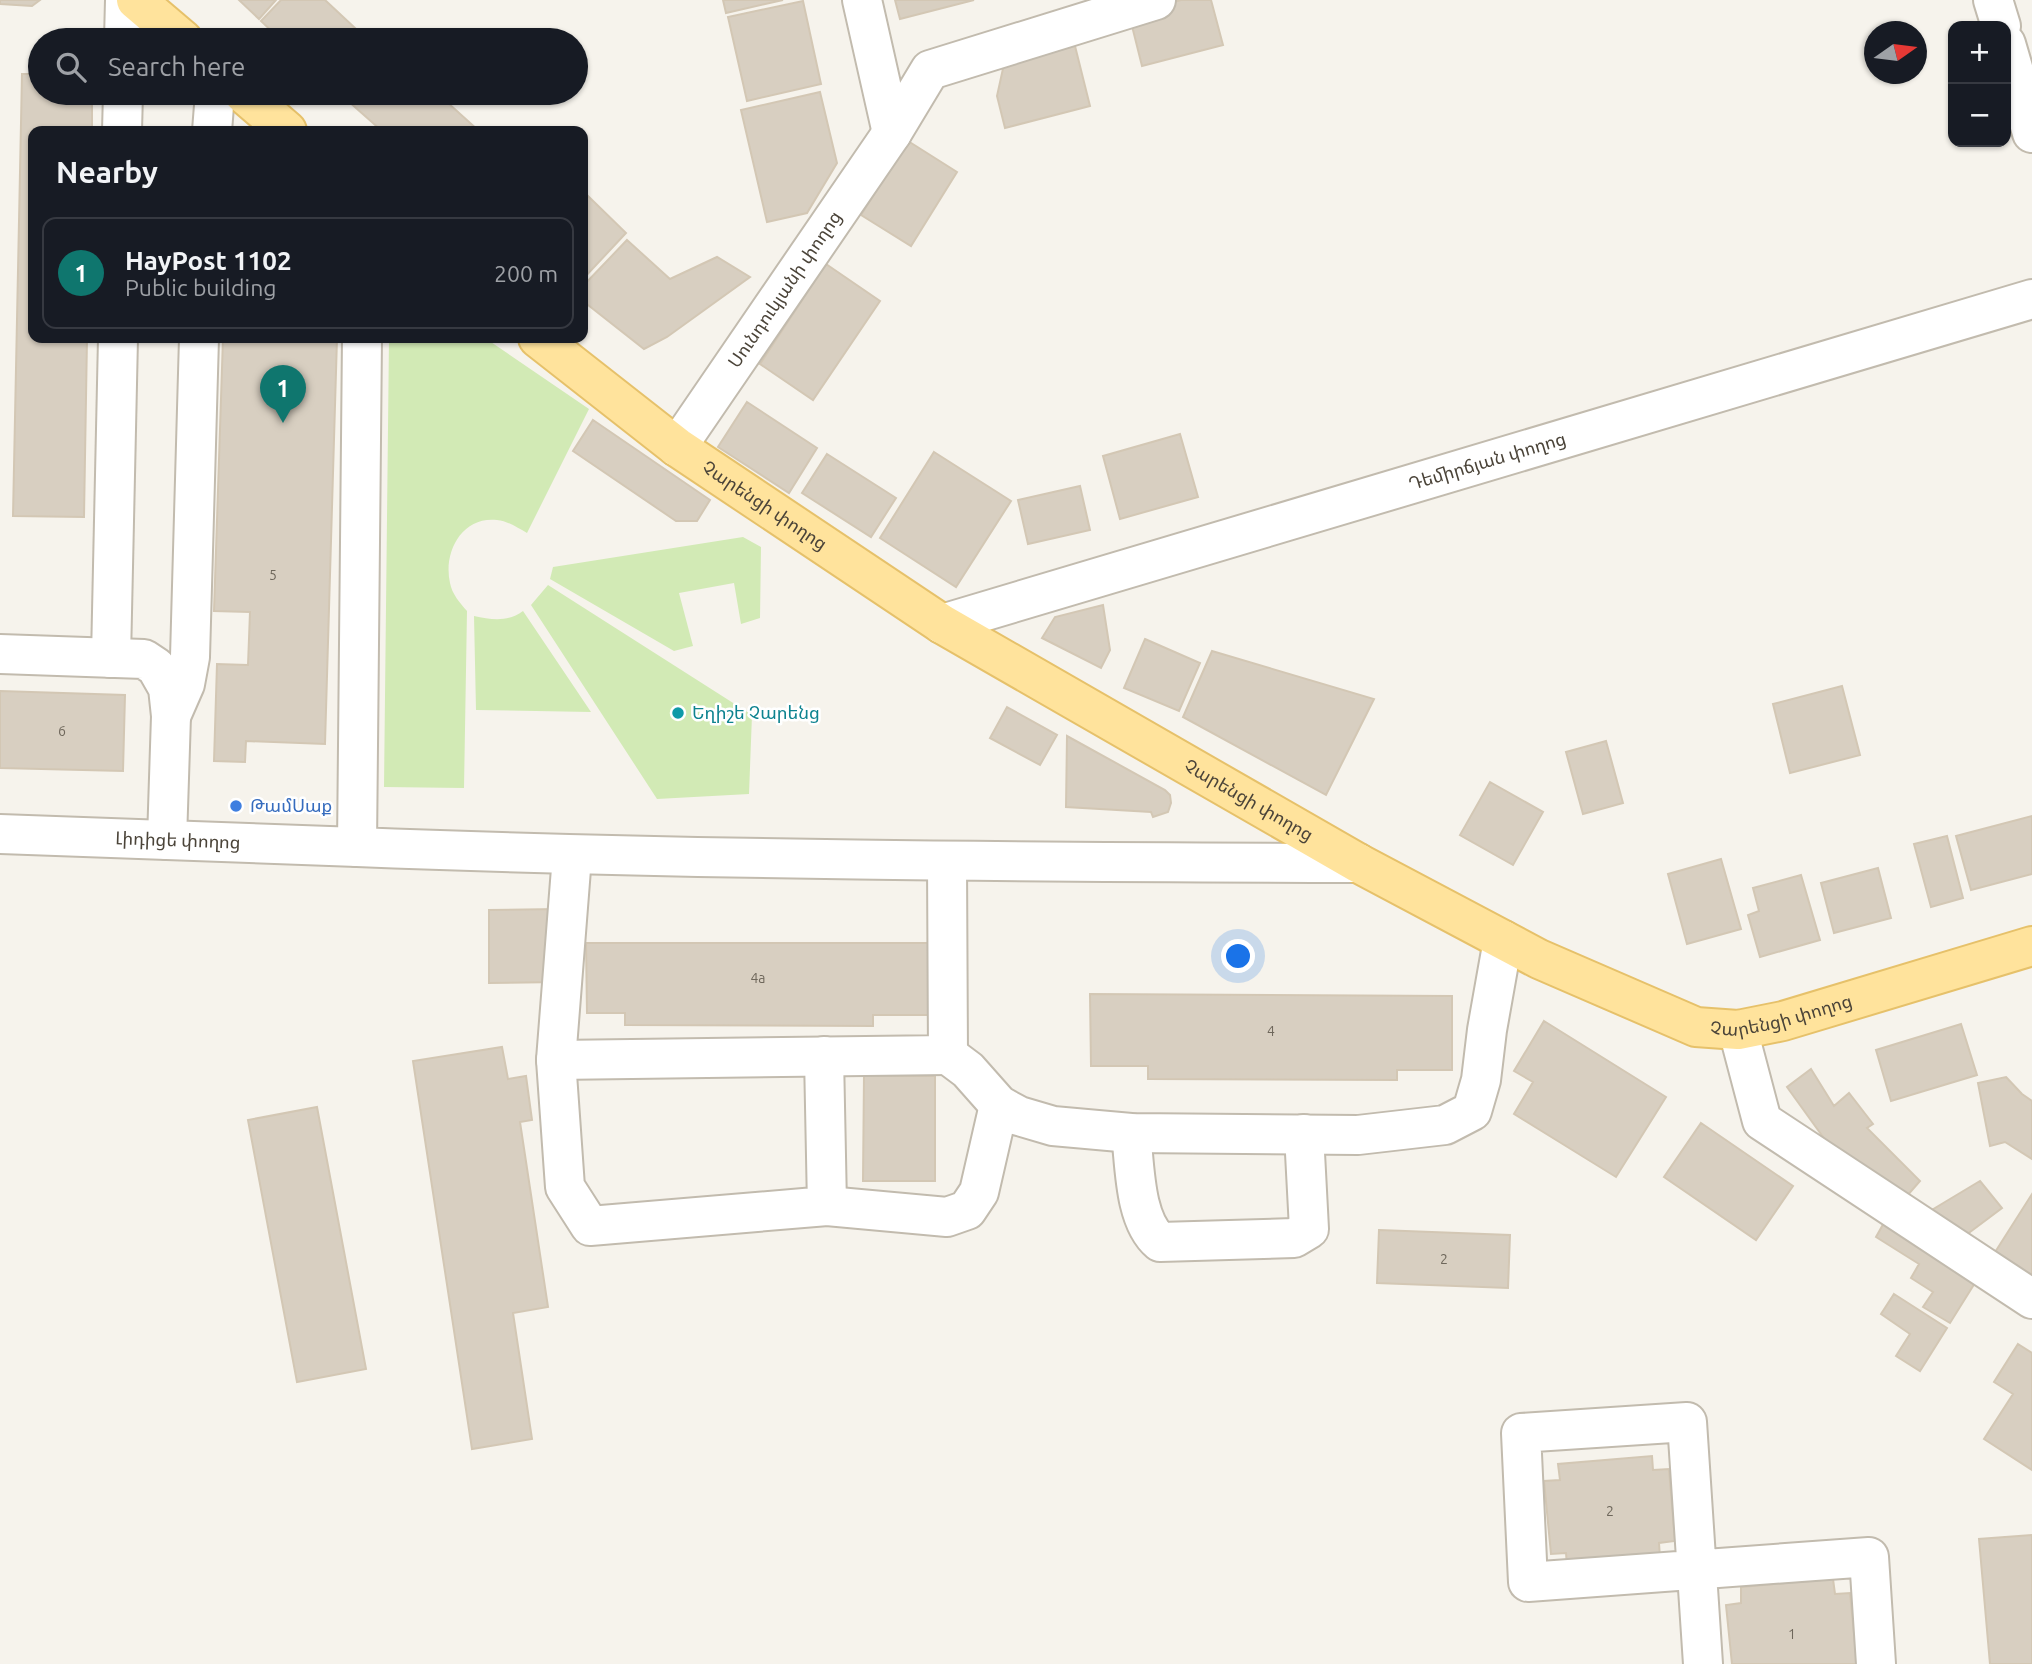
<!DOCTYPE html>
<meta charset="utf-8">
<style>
:root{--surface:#171b24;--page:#242831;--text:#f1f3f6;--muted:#9ea1a6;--line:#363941;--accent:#0f766e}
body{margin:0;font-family:Ubuntu,"Noto Sans Armenian",sans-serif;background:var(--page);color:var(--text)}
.controls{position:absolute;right:21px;top:21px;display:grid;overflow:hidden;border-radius:14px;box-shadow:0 2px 5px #0004}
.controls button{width:63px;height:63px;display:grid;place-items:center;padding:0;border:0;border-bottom:2px solid var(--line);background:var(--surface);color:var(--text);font:35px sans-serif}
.compass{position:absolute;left:1864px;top:21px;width:63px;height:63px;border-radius:50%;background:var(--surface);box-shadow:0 2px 5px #0004;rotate:76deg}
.you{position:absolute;left:1239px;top:957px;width:24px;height:24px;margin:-18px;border:5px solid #fff;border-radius:50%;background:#1a73e8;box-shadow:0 0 0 10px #1a73e833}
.badge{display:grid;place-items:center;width:46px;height:46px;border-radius:50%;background:var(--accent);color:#fff;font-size:23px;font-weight:700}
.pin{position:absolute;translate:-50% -58px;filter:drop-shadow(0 2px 4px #0008)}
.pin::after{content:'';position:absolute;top:37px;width:24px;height:21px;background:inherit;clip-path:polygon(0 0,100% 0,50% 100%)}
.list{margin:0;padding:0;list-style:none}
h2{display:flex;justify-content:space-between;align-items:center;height:91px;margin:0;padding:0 28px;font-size:30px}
h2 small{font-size:23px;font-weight:400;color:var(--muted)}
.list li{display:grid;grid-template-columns:46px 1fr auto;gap:21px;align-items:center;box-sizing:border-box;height:112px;margin:0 14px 14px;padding:0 14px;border:2px solid var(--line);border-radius:14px}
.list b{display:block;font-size:26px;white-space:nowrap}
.list p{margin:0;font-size:23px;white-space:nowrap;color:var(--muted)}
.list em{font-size:23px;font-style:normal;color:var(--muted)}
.icon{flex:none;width:38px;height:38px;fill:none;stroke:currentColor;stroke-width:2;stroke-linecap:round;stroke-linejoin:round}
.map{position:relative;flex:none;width:2032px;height:1664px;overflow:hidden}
.search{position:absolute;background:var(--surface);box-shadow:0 2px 5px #0004;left:28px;top:28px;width:560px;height:77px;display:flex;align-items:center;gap:18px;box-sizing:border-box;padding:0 24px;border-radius:38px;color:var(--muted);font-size:26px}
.panel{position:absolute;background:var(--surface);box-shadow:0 2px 5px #0004;left:28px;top:126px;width:560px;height:217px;border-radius:14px}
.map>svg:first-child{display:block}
</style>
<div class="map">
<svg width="2032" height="1664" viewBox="0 0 2032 1664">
<rect width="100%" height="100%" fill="#f6f3ec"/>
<path fill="#d2eab5" d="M389 338H485L589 409 527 533C518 528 508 521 497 520 462 516 443 552 450 583 452 594 460 603 467 611L464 788 384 787Z
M743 537 761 547 760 618 741 624 734 583 679 593 693 646 674 651 550 579 553 567Z
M548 585 752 715 749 794 657 799 531 605Z
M523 611 591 712 476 710 474 616C492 620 508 622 523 611Z"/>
<path fill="#d8cfc1" stroke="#d3c7b4" stroke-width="2" d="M0 0H40L32 6 0 4Z
M239 0H276L259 19Z
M281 0H325L355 28 343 40H281L261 21Z
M723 0H783L726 13Z
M895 0H974L900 19Z
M1181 0H1211L1223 45 1142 66 1129 14Z
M803 1 821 84 747 101 728 17Z
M1075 46 1090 106 1005 128 997 96 1004 64Z
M22 74H40V93H92V131H33V338H87L84 517 13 516Z
M820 92 837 163 807 213 767 222 741 110Z
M339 93H437L479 131H382Z
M908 141 957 172 911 246 861 215Z
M588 196 626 233 583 279V202Z
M627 240 670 279 717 257 750 277 667 337 644 349 583 301V286Z
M826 264 880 301 813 400 760 364Z
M223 338H337L325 744 246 741 245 762 214 761 217 664 248 665 250 612 214 611Z
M747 402 817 448 789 493 718 447Z
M593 420 710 500 697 521H676L573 451Z
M1180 434 1198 497 1120 519 1103 456Z
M934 452 1011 501 956 587 880 538Z
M827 454 896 498 871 537 802 493Z
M1080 486 1090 530 1028 544 1018 500Z
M1103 605 1110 650 1101 668 1042 638 1055 617Z
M1145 639 1200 663 1179 711 1124 688Z
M1212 651 1374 699 1326 795 1183 717Z
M1842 686 1860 755 1790 773 1773 704Z
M0 691 125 695 123 771 0 768Z
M1007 707 1057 735 1040 765 990 738Z
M1067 736 1165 790 1170 795 1171 803 1168 812 1153 817 1151 812 1066 807Z
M1606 741 1623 803 1583 814 1566 752Z
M1490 782 1543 812 1513 865 1460 835Z
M2032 816V874L1971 890 1956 836Z
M1947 836 1963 898 1931 907 1914 844Z
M1721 859 1741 929 1687 944 1668 874Z
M1878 868 1891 918 1834 933 1821 883Z
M1801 875 1820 940 1760 957 1748 915 1759 911 1753 888Z
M558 909 559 982 489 983V910Z
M586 943H929L928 1015H873V1026L625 1025V1013H587Z
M1090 994 1452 996V1070H1397V1080L1148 1079V1066H1091Z
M1544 1021 1666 1097 1616 1177 1514 1114 1533 1082 1514 1071Z
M1961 1024 1977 1075 1891 1101 1876 1050Z
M502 1047 508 1079 526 1076 532 1120 520 1122 548 1307 513 1313 532 1439 472 1449 413 1061Z
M1811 1069 1834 1106 1849 1093 1873 1124 1867 1128 1920 1181 1899 1205 1831 1148 1787 1087Z
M864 1076H935V1181H863Z
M2006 1077 2022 1094 2032 1101V1159L2005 1142 1990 1146 1978 1083Z
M317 1107 366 1369 297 1382 248 1120Z
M1701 1123 1793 1186 1756 1240 1664 1177Z
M1980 1181 2002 1208 1954 1244 1920 1217Z
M2032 1194V1282L1992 1257Z
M1885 1221 1978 1278 1950 1323 1923 1307 1933 1292 1911 1278 1919 1264 1876 1237Z
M1379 1230 1510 1235 1508 1288 1377 1283Z
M1894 1294 1947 1328 1920 1371 1896 1356 1910 1334 1881 1314Z
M2018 1344 2032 1353V1470L1984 1439 2013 1394 1994 1382Z
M1652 1456 1653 1470 1669 1469 1675 1541 1659 1543 1660 1558 1567 1566 1566 1553 1551 1554 1544 1481 1560 1480 1558 1464Z
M2032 1535V1664H1990L1979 1539Z
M1833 1579 1835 1594 1850 1593 1857 1664H1732L1726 1605 1741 1603V1587Z"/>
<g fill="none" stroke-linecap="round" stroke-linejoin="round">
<g stroke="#c2bbae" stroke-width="42">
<g id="minor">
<path d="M862 0 892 133"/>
<path d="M1993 0 2001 26"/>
<path d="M124 40 125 0"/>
<path d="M2006 44 2032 133"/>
<path d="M122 131 123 93"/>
<path d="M212 131 215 93"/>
<path d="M362 338 357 847C691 860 1024 862 1358 863"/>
<path id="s1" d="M677 447 892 133 930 70 1156 0"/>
<path id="s2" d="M942 624 2032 299"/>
<path d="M0 654 144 659 156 667 168 688 171 716 167 840"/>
<path d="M111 658 118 338"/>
<path d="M171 716 185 684 190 657 199 338"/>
<path id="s3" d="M0 834 357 847"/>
<path d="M572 856 556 1060 565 1187 590 1226 827 1206 824 1056"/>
<path d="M1738 1030 1762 1121 2032 1299"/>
<path d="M948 1055 968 1070 999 1105 1019 1116 1053 1126 1131 1133 1358 1135 1445 1125 1472 1111 1481 1080 1487 1030 1503 940"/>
<path d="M556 1060 948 1055 947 862"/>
<path d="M1131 1133C1135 1166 1134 1220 1160 1242L1294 1238 1309 1229 1304 1134"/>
<path d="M827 1206 947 1217 967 1210 979 1192 999 1105"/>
<path d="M1703 1664 1687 1422 1521 1433 1528 1582 1869 1557 1876 1664"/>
</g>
</g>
<g stroke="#e6c16a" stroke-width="42">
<g id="major">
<path d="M136 0 183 40"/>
<path d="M243 93 287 131"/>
<path id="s4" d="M538 338 677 447 942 624 1358 863 1539 959 1696 1027 1738 1030 1783 1021 2032 946"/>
</g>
</g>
<use href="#minor" stroke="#fff" stroke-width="38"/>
<use href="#major" stroke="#ffe39c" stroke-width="38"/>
</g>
<circle fill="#0f9aa8" stroke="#fff" stroke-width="2.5" cx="678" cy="713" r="7"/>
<circle fill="#3f7fe0" stroke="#fff" stroke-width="2.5" cx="236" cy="806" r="7"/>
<g text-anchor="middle" stroke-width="5" stroke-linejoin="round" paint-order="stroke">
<g font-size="14" fill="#6e675b">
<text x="273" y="580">5</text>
<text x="62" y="736">6</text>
<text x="758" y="983">4a</text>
<text x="1271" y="1036">4</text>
<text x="1444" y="1264">2</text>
<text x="1610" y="1516">2</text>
<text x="1792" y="1639">1</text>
</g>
<g font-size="18" fill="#4b4439" stroke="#fff">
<text dy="6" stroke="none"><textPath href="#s1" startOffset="191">Սունդուկյանի փողոց</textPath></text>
<text dy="6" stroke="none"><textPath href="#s2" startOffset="569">Դեմիրճյան փողոց</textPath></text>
<text dy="6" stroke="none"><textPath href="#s4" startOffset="282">Չարենցի փողոց</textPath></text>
<text dy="6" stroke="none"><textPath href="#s4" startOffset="849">Չարենցի փողոց</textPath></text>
<text dy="6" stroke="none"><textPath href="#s3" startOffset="178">Լիդիցե փողոց</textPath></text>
<text dy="6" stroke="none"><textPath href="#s4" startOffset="1438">Չարենցի փողոց</textPath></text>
</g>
<g font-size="18" fill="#0d838f" stroke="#fff" text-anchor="start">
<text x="692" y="719">Եղիշե Չարենց</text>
</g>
<g font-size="18" fill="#366cbe" stroke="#fff" text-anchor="start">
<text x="250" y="812">ԹամՍաք</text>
</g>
</g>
</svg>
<div class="controls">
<button>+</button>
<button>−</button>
</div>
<svg class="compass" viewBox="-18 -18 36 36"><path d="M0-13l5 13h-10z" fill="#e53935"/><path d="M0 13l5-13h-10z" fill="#9ea1a6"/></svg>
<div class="you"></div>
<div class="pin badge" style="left:283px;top:423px">1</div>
<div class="search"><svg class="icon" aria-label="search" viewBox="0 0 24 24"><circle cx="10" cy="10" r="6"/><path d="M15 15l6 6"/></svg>Search here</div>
<section class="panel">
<h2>Nearby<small></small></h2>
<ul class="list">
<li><span class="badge">1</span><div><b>HayPost 1102</b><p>Public building</p></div><em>200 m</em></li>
</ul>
</section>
</div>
